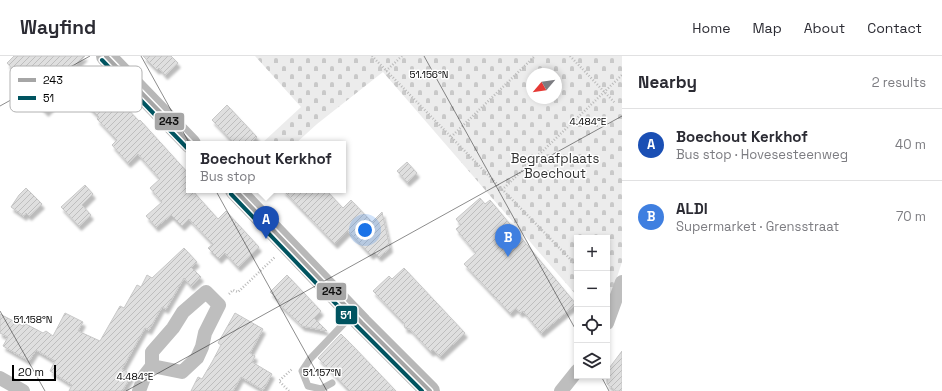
<!DOCTYPE html>
<meta charset="utf-8">
<style>
:root{--surface:#fff;--page:#f7f7f7;--text:#2b2b33;--muted:#7c7c81;--line:#e1e1e2;--accent:#595959}
body{margin:0;font-family:"Space Grotesk",sans-serif;background:var(--page);color:var(--text)}
.controls{position:absolute;right:12px;bottom:12px;display:grid;overflow:hidden;border-radius:0px;box-shadow:0 2px 6px #0003}
.controls button{width:36px;height:36px;display:grid;place-items:center;padding:0;border:0;border-bottom:1px solid var(--line);background:var(--surface);color:var(--text);font:20px sans-serif}
.compass{position:absolute;left:526px;top:12px;width:36px;height:36px;border-radius:50%;background:var(--surface);box-shadow:0 2px 6px #0003;rotate:241deg}
.scale{position:absolute;left:12px;bottom:10px;width:44px;box-sizing:border-box;padding-left:4px;border:2px solid #000;border-top:0;font-size:11px;line-height:14px;white-space:nowrap;color:#000;-webkit-text-stroke:3px #fff;paint-order:stroke}
.you{position:absolute;left:365px;top:174px;width:14px;height:14px;margin:-10px;border:3px solid #fff;border-radius:50%;background:#1a73e8;box-shadow:0 0 0 6px #1a73e833}
.badge{display:grid;place-items:center;width:26px;height:26px;border-radius:50%;background:var(--accent);color:#fff;font-size:13px;font-weight:700}
.pin{position:absolute;translate:-50% -33px;filter:drop-shadow(0 1px 2px #0008)}
.pin::after{content:'';position:absolute;top:21px;width:14px;height:12px;background:inherit;clip-path:polygon(0 0,100% 0,50% 100%)}
.popup{position:absolute;left:186px;top:85px;width:160px;height:52px;box-sizing:border-box;display:grid;place-content:center;border-radius:0px;background:var(--surface);filter:drop-shadow(0 1px 3px #0005);font-size:13px;white-space:nowrap;color:var(--muted)}
.popup b{font-size:15px;color:var(--text)}
.popup::after{content:'';position:absolute;left:50%;top:100%;margin-left:-8px;border:8px solid transparent;border-top-color:var(--surface)}
.list{margin:0;padding:0;list-style:none}
h2{display:flex;justify-content:space-between;align-items:center;height:52px;margin:0;padding:0 16px;font-size:17px}
h2 small{font-size:13px;font-weight:400;color:var(--muted)}
.list li{display:grid;grid-template-columns:26px 1fr auto;gap:12px;align-items:center;box-sizing:border-box;height:72px;padding:0 16px;border-top:1px solid var(--line)}
.list b{display:block;font-size:15px;white-space:nowrap}
.list p{margin:0;font-size:13px;white-space:nowrap;color:var(--muted)}
.list em{font-size:13px;font-style:normal;color:var(--muted)}
.icon{flex:none;width:22px;height:22px;fill:none;stroke:currentColor;stroke-width:2;stroke-linecap:round;stroke-linejoin:round}
.map{position:relative;flex:none;width:622px;height:335px;overflow:hidden}
header{display:flex;align-items:center;gap:24px;box-sizing:border-box;height:56px;padding:0 20px;background:var(--surface);border-bottom:1px solid var(--line)}
header strong{font-size:19px}
nav{display:flex;gap:22px;margin-inline-start:auto;font-size:14px}
main{display:flex}
aside{flex:1;background:var(--surface)}
.map>svg:first-child{display:block}
</style>
<header>
<strong>Wayfind</strong>
<nav><a>Home</a><a>Map</a><a>About</a><a>Contact</a></nav>
</header>
<main>
<div class="map">
<svg width="622" height="335" viewBox="0 0 622 335">
<defs>
<pattern id="cemetery-stones" width="16" height="16" patternUnits="userSpaceOnUse"><rect width="16" height="16" fill="#ececec"/><path d="M2 7V4a2 2 0 0 1 4 0v3zM10 15v-3a2 2 0 0 1 4 0v3z" fill="#c9c9c9"/></pattern>
<pattern id="building-hatch" width="6" height="6" patternUnits="userSpaceOnUse"><rect width="6" height="6" fill="#dfdfdf"/><path d="M-1 1l2-2M0 6l6-6M5 7l2-2" fill="none" stroke="#bebebe"/></pattern>
<filter id="shadow"><feDropShadow dx="2.5" dy="4.5" stdDeviation="1" flood-color="#0004"/></filter>
</defs>
<rect width="100%" height="100%" fill="#fff"/>
<path fill="url(#cemetery-stones)" fill-rule="evenodd" d="M255 0H622V206L607 251V182H577V240L383 16 317 68 295 88H261L301 51ZM532 18H556V42H532Z"/>
<path fill="url(#building-hatch)" stroke="#c7c7c7" filter="url(#shadow)" d="M14 0H85L49 35 58 44 46 56 34 44 45 33 25 10 17 18 7 7Z
M143 0H171L178 7 165 19 159 12 157 14Z
M106 30 139 65 140 64 189 118V134H192L218 163 226 155 259 191 238 211 225 197 219 203 208 192 213 188 189 163 182 170 171 159 156 171 146 160 162 146 150 132 160 123 138 98 128 107 112 89 117 84 97 63 99 61 86 48Z
M227 49 257 81 250 88H235L212 64Z
M407 106 417 117 407 126 397 115Z
M85 129 93 138 82 149 91 159 79 170 61 151Z
M26 132 42 148 29 160 26 157 24 160 11 151 19 139Z
M283 134H326L343 152 351 144 372 166 382 156 390 192 379 201 374 196 371 199 348 175 335 188Z
M480 142 485 148 490 144 576 248 541 277 523 255 520 257 516 252 510 257 464 208 476 197 456 173 461 169 456 163Z
M184 192 197 206 191 211 201 221 191 230 184 222 166 253 162 251 149 274 145 272 122 313 132 319 122 335H69L72 329 50 315 55 305 36 294 29 305 3 290 8 281 0 277V258L23 270 24 267 43 277 46 275 53 280 65 257 83 266 78 275 100 285 120 250 124 252 137 229 141 231 147 219 152 222Z
M404 212 465 277 440 300 433 294 431 296 410 273 405 272 404 267 373 235 389 220 392 223Z
M287 219 321 255 314 262 327 275 302 270 279 248 280 246 270 236Z
M235 257 263 273 250 297 255 300 252 306 272 318 263 334 241 321 233 335H191L198 321 202 323 212 306 221 289 218 287Z
M341 278 353 290 396 335H350L318 302Z
M622 295V335H616L607 328V315Z"/>
<g fill="none" stroke-linecap="round" stroke-linejoin="round">
<path stroke="#b9b9b9" stroke-width="2.5" stroke-dasharray="1 2" stroke-linecap="butt" d="M372 0 577 210
M570 0 615 47
M386 15 402 0
M451 81 535 0
M502 134 622 19
M229 238 233 234 238 236 275 201
M289 335 279 325 292 313"/>
<path stroke="#bebebe" stroke-width="7" d="M332 327 321 333 308 330 302 315 310 303 353 258"/>
<path stroke="#bebebe" stroke-width="14" d="M607 267 622 226
M0 322 23 335
M139 335 145 319 152 310V296L173 272 183 256 206 236 219 249 205 277 202 291 197 302 182 316 152 310
M561 335 577 315"/>
<path stroke="#b8b8b8" stroke-width="20" d="M106 0 191 88
M235 134 362 267 430 335"/>
<g stroke="#fff" stroke-width="7">
<path id="bus-1" d="M106 0 191 88
M235 134 362 267 430 335"/>
</g>
<g stroke="#fff" stroke-width="7">
<path id="bus-2" d="M102 4 187 92
M231 138 358 271 422 335"/>
</g>
<use href="#bus-1" stroke="#a6a6a6" stroke-width="4"/>
<use href="#bus-2" stroke="#005460" stroke-width="4"/>
</g>
<path fill="none" stroke="#000" stroke-width="1" stroke-opacity="0.45" d="M141 0 327 335M424 0 577 276M0 50 90 0M0 255 45 335M601 320 609 335M126 335 622 60"/>
<g text-anchor="middle" stroke-width="3" stroke-linejoin="round" paint-order="stroke">
<g font-size="13" fill="#333" stroke="#fff">
<text x="555" y="107">Begraafplaats<tspan x="555" dy="15">Boechout</tspan></text>
</g>
</g>
<rect x="10" y="10" width="132" height="46" rx="6" fill="#fff" stroke="#b2b2b2" stroke-width="1"/>
<rect x="18" y="22" width="18" height="4" fill="#a6a6a6"/>
<rect x="18" y="40" width="18" height="4" fill="#005460"/>
<g font-size="11" fill="#000">
<text x="43" y="28">243</text>
<text x="43" y="46">51</text>
</g>
<g font-size="10" text-anchor="middle" fill="#000" stroke="#fff" stroke-width="3" stroke-linejoin="round" paint-order="stroke">
<text x="429" y="22">51.156°N</text>
<text x="588" y="69">4.484°E</text>
<text x="33" y="267">51.158°N</text>
<text x="322" y="320">51.157°N</text>
<text x="135" y="324">4.484°E</text>
</g>
<g stroke="#fff" stroke-width="1.5">
<rect x="154" y="56" width="31" height="19" rx="4" fill="#a6a6a6"/>
<rect x="316" y="226" width="31" height="19" rx="4" fill="#a6a6a6"/>
<rect x="335" y="249" width="23" height="20" rx="4" fill="#005460"/>
</g>
<g font-size="11" text-anchor="middle" font-weight="bold" fill="#fff">
<text x="346" y="263">51</text>
</g>
<g font-size="11" text-anchor="middle" font-weight="bold" fill="#111">
<text x="169" y="69">243</text>
<text x="332" y="239">243</text>
</g>
</svg>
<div class="controls">
<button>+</button>
<button>−</button>
<button><svg class="icon" aria-label="locate" viewBox="0 0 24 24"><circle cx="12" cy="12" r="6"/><path d="M12 2v4M12 18v4M2 12h4M18 12h4"/></svg></button>
<button><svg class="icon" aria-label="layers" viewBox="0 0 24 24"><path d="M12 4l9 5-9 5-9-5zM3 14l9 5 9-5"/></svg></button>
</div>
<svg class="compass" viewBox="-18 -18 36 36"><path d="M0-13l5 13h-10z" fill="#e53935"/><path d="M0 13l5-13h-10z" fill="#7c7c81"/></svg>
<div class="scale">20 m</div>
<div class="you"></div>
<div class="pin badge" style="left:266px;top:183px;background:#1a4fb4">A</div>
<div class="popup"><b>Boechout Kerkhof</b>Bus stop</div>
<div class="pin badge" style="left:508px;top:201px;background:#3f7fe0">B</div>
</div>
<aside>
<h2>Nearby<small>2 results</small></h2>
<ul class="list">
<li><span class="badge" style="background:#1a4fb4">A</span><div><b>Boechout Kerkhof</b><p>Bus stop · Hovesesteenweg</p></div><em>40 m</em></li>
<li><span class="badge" style="background:#3f7fe0">B</span><div><b>ALDI</b><p>Supermarket · Grensstraat</p></div><em>70 m</em></li>
</ul>
</aside>
</main>
